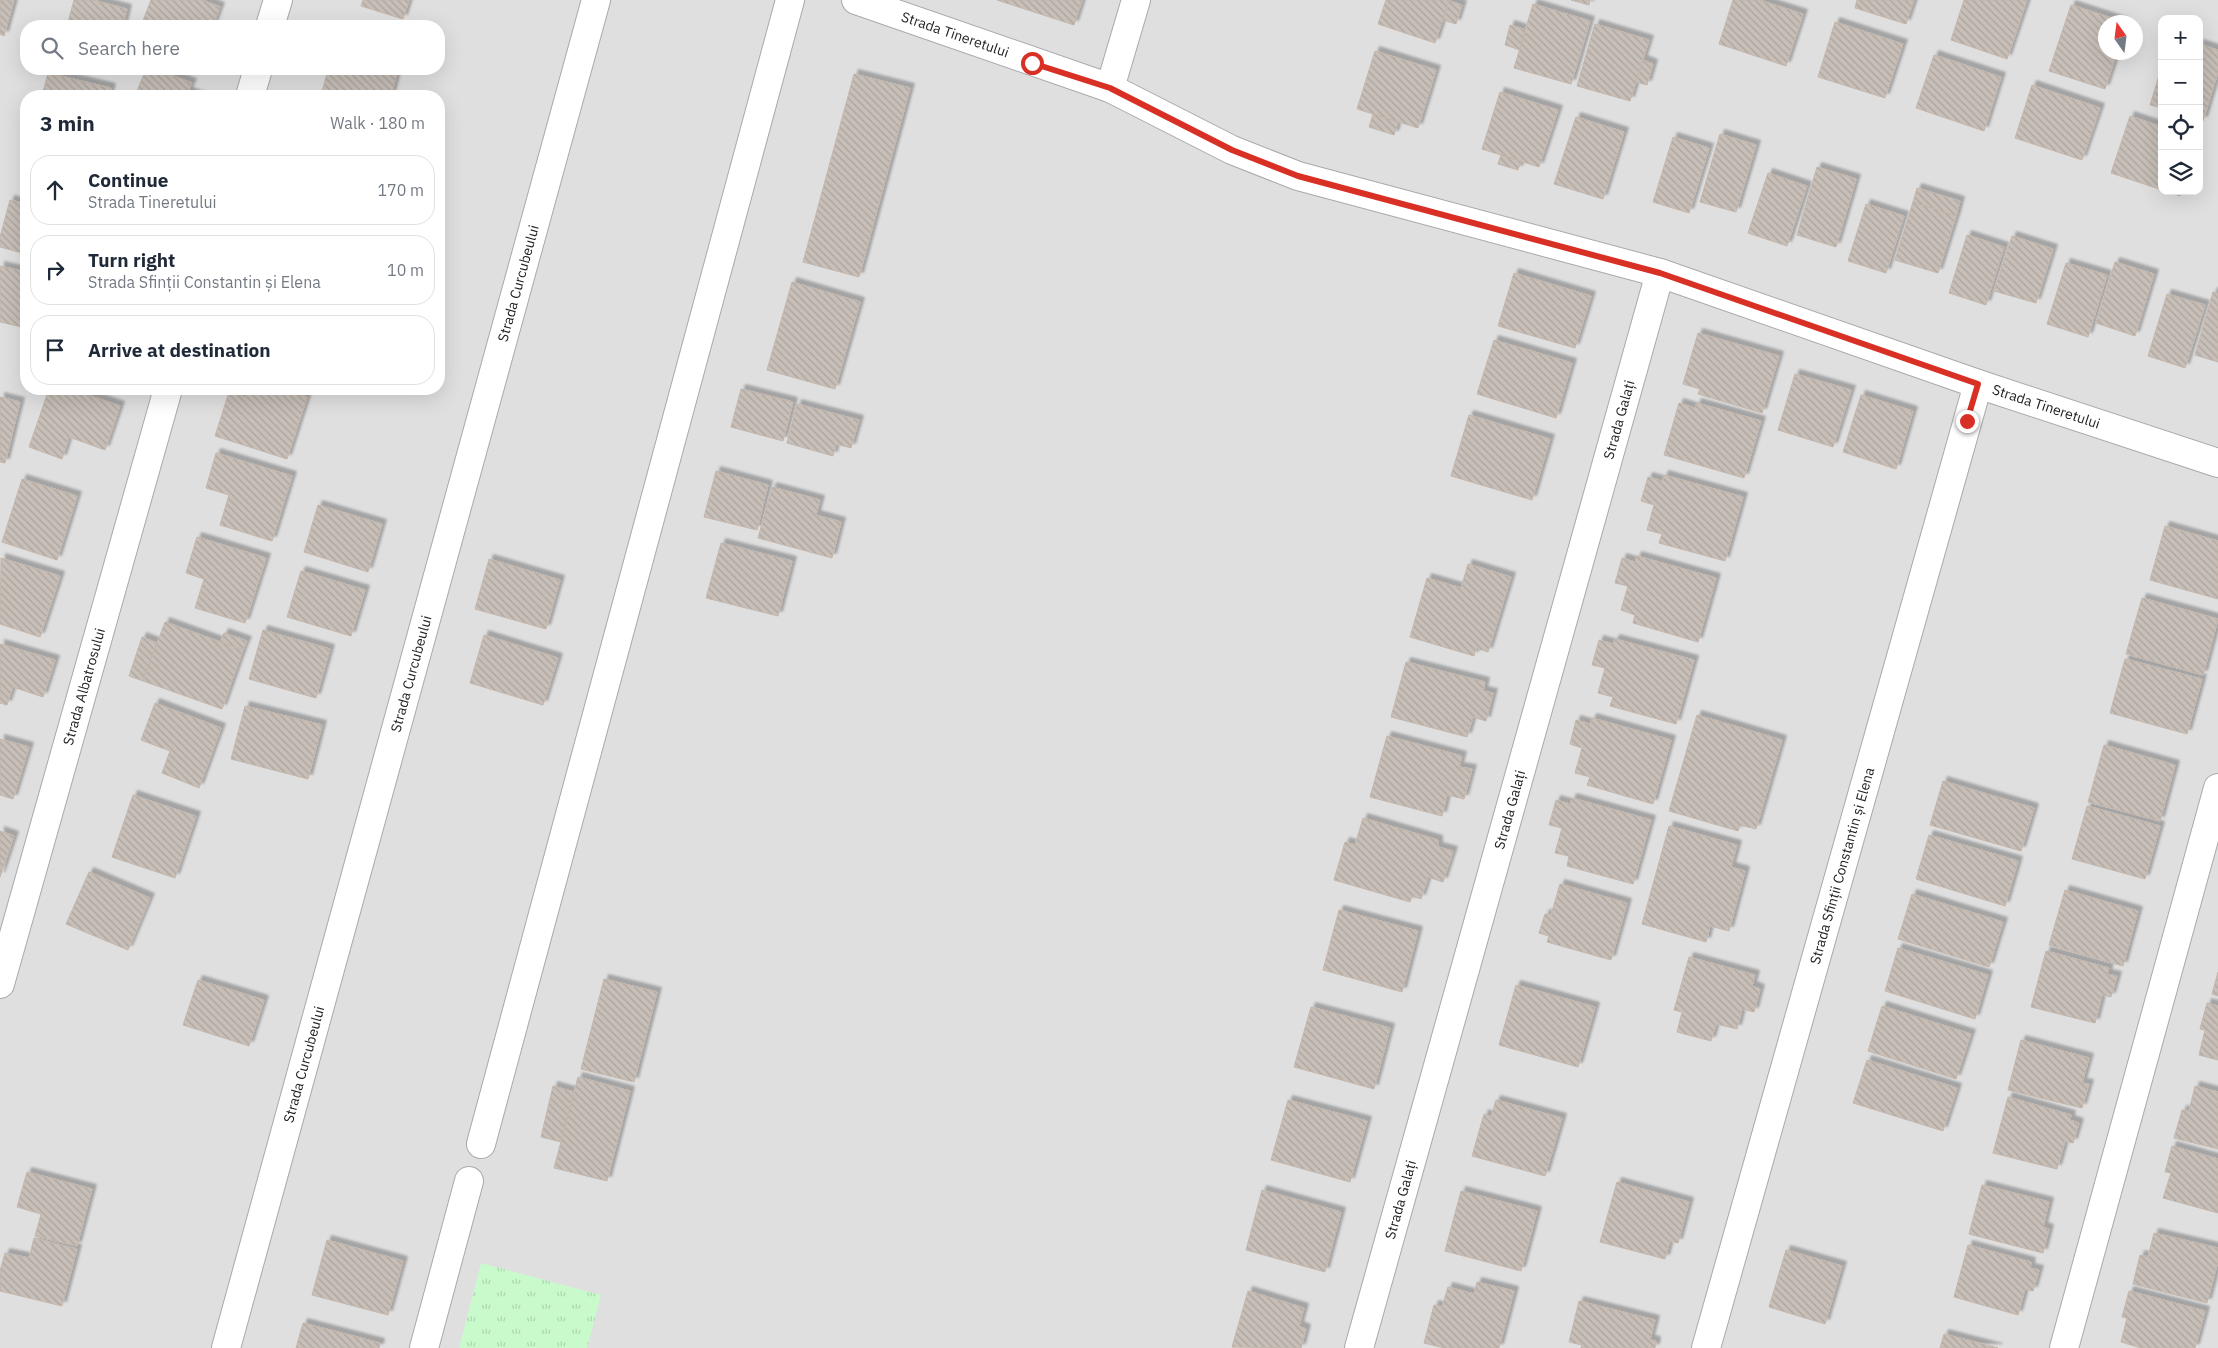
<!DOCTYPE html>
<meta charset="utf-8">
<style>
:root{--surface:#fff;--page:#f2f2f3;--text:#1f2937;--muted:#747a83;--line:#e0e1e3}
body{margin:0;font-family:"IBM Plex Sans",sans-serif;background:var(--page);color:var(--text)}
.controls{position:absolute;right:15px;top:15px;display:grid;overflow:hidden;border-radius:10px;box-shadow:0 5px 20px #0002}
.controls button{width:45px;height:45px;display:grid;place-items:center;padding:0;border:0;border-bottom:1px solid var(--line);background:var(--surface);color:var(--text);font:25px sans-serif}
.compass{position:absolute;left:2098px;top:15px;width:45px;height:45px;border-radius:50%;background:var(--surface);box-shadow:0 5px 20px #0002;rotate:346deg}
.stop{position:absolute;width:15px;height:15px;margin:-11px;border:4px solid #d93025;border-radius:50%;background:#fff}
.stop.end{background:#d93025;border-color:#fff;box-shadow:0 1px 5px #0008}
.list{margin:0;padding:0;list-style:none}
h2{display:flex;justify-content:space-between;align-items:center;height:65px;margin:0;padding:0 20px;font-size:21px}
h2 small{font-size:16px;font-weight:400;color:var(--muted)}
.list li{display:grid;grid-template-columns:32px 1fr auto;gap:15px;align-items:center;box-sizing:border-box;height:70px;margin:0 10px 10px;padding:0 10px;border:1px solid var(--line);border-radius:20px}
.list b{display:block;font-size:19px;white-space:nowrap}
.list p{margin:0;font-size:16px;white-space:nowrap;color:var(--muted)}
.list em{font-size:16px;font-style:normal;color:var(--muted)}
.icon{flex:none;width:28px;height:28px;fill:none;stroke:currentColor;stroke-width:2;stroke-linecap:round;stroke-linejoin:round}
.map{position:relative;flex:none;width:2218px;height:1348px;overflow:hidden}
.search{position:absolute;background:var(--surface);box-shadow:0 5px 20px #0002;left:20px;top:20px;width:425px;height:55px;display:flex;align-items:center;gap:12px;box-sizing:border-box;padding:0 18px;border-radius:20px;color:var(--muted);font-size:19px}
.panel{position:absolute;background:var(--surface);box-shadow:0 5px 20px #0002;left:20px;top:90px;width:425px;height:305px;border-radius:20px}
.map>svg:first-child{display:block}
</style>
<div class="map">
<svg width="2218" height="1348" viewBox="0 0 2218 1348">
<defs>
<pattern id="park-tufts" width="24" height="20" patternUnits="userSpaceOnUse" patternTransform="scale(1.25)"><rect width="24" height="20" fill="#c8facc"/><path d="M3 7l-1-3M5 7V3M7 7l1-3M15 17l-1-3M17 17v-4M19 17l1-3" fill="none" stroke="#acd6af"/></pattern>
<pattern id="building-back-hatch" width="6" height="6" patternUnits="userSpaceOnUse" patternTransform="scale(1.25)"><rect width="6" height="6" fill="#c7bfb8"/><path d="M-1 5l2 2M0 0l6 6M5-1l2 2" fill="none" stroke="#aba49e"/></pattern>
<filter id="shadow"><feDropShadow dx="4.5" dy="-4.5" stdDeviation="1" flood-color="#0004"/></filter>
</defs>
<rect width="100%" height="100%" fill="#f2efe9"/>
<path fill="#e0dfdf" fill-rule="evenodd" d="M0 0H2218V1348H0ZM2162 19H2199V191H2162ZM2106 22H2136V52H2106ZM26 26H439V69H26ZM26 96H439V389H26Z"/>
<path fill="url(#park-tufts)" d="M481 1263 601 1295 587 1348H459Z"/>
<path fill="url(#building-back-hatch)" stroke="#c4b6ab" filter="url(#shadow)" d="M0 0H14L4 36 0 34Z
M74 0H93L127 9 123 26H67Z
M151 0H202L220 7 213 26H151L142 23Z
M363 0H409L403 19 361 6Z
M997 0H1082L1074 25Z
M1386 0H1449L1435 43 1378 24Z
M1571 0H1590L1589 5Z
M1733 0H1759L1803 14 1786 66 1719 44Z
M1857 0H1914L1906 24 1855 8Z
M1964 0H2027L2007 59 1951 40Z
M1449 1 1462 5 1456 24 1443 20Z
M1533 4 1590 21 1571 84 1514 68Z
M2071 5 2124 22H2106V52H2117L2105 89 2049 71Z
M1835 22 1903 44 1885 98 1818 77Z
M1595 24 1649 40 1630 101 1577 86Z
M1510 25 1526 30 1520 50 1505 45Z
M2199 44 2218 50V72L2203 121 2199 120Z
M1375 51 1436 70 1418 128 1357 109Z
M1934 55 2001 77 1984 131 1916 108Z
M1643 60 1653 64 1647 85 1636 82Z
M2162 66V108L2150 105Z
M146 69H154L192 83 188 92 200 96H135Z
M328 69H398L391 96H321Z
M48 73 111 88 109 96H42Z
M854 74 910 88 859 277 803 262Z
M2032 85 2100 108 2082 160 2015 138Z
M1500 92 1558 110 1539 167 1482 149Z
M1373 114 1398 122 1394 135 1369 127Z
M2130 116 2162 127V190L2111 173Z
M1576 117 1624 132 1603 199 1554 184Z
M1720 134 1756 145 1736 212 1700 202Z
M1673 137 1709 148 1689 213 1653 202Z
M1501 155 1521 161 1518 170 1498 164Z
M1817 167 1856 179 1836 247 1797 235Z
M1768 173 1807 186 1787 246 1748 233Z
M1917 188 1960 201 1956 216 1913 202Z
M2166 191H2182L2180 196Z
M10 200 26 204V254L0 247V237Z
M1913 202 1956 216 1938 273 1895 260Z
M1866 204 1904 216 1886 273 1848 261Z
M1967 235 2004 247 1986 305 1949 293Z
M2012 236 2053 249 2036 303 1994 291Z
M2115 262 2154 274 2135 336 2096 323Z
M2066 263 2107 275 2088 337 2047 324Z
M0 266 26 272V328L0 322Z
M1514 273 1591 296 1575 348 1498 326Z
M792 282 860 302 835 389 767 370Z
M2213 292 2218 294V362L2195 355Z
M2167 294 2205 305 2185 368 2148 356Z
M1698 333 1779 356 1762 413 1698 394 1700 389 1683 384Z
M1494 340 1572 363 1556 418 1477 394Z
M1795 374 1851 390 1833 447 1778 430Z
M49 389H70L120 406 105 450 69 437 62 459 29 447Z
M248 389H280L307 397 287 459 215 436 229 392 245 397Z
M741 389 793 402 783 441 731 427Z
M1861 395 1913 411 1896 469 1843 452Z
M0 397 20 402 5 463 0 462Z
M1679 403 1695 408 1697 403 1761 421 1744 478 1664 455Z
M797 404 859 420 851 448 836 444 833 456 787 443Z
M1469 415 1550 439 1532 500 1451 476Z
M216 453 292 476 272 541 220 525 229 495 206 488Z
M716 471 768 485 757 530 704 517Z
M1664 475 1743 497 1725 561 1659 543 1662 534 1647 530 1654 505 1641 501 1648 477 1662 481Z
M22 479 77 496 57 560 2 542Z
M772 487 820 500 816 515 841 522 832 558 758 538Z
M318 505 382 524 368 572 304 552Z
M2165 526 2218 541V599L2150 580Z
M197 537 266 558 245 623 195 608 204 579 186 573Z
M721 543 792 561 778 616 706 598Z
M1637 556 1716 578 1698 642 1633 623 1635 615 1621 610 1628 586 1615 583 1622 558 1635 562Z
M1 558 60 576 40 637 0 624Z
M489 559 560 580 546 629 475 609Z
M1468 564 1511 577 1488 652 1476 648 1474 656 1410 637 1427 578 1461 588Z
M301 571 365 590 351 636 287 617Z
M2142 598 2218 619 2203 675 2126 654Z
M165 622 243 650 222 709 143 681Z
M263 630 330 649 316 698 249 679Z
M224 633 247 641 243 650 220 642Z
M484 635 558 658 543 705 470 683Z
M142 637 157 643 143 681 129 676Z
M1615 639 1694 660 1676 724 1610 706 1613 697 1598 693 1605 668 1592 665 1599 640 1613 644Z
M0 644 55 660 43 697 13 687 7 705 0 703Z
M2125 659 2202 679 2187 734 2110 713Z
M1406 662 1485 682 1483 691 1493 693 1486 721 1473 717 1467 737 1391 717Z
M155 703 221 728 199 788 162 773 170 751 141 740Z
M245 706 322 725 308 779 231 759Z
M1697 715 1782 740 1756 829 1740 825 1738 831 1669 811Z
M1592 718 1671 740 1653 804 1587 785 1590 777 1575 773 1582 748 1570 744 1576 720 1590 724Z
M1387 736 1462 756 1459 767 1472 769 1464 799 1447 795 1442 816 1370 797Z
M0 739 29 747 13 799 0 795Z
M2104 745 2175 765 2160 821 2088 802Z
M1943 781 2034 808 2021 851 1930 825Z
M133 795 196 816 175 878 112 857Z
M1572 798 1651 820 1633 884 1567 866 1569 856 1555 853 1562 828 1549 825 1556 800 1570 804Z
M2087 806 2160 826 2145 879 2072 859Z
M1363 818 1438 840V847L1453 851 1443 882 1428 877 1421 899 1412 896 1410 902 1334 880 1345 842 1355 845Z
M1669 826 1737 845 1731 867 1745 871 1729 931 1710 926 1706 942 1642 924Z
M0 831 14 836 0 877Z
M1929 835 2018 861 2005 906 1916 879Z
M89 872 150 898 128 950 66 924Z
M1560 884 1627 903 1611 960 1547 942 1549 936 1539 933 1545 914 1551 915Z
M2065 890 2138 911 2123 966 2049 945Z
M1912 894 2003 922 1989 967 1898 939Z
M1339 910 1418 931 1402 992 1323 970Z
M1898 948 1988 975 1975 1019 1885 991Z
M2046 951 2109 968 2107 974 2117 976 2111 997 2102 995 2095 1023 2031 1007Z
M1689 957 1755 975 1752 986 1760 989 1754 1012 1742 1009 1737 1029 1716 1024 1711 1041 1677 1032 1682 1012 1674 1010Z
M2218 972V996L2212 994Z
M604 979 657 992 634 1082 581 1069Z
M198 980 264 1000 249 1046 183 1025Z
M1516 985 1595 1007 1578 1067 1499 1045Z
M2207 1003 2218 1006V1060L2199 1055 2205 1030 2200 1029Z
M1882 1006 1971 1034 1956 1079 1868 1051Z
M1311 1007 1390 1028 1374 1089 1294 1067Z
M2021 1040 2089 1058 2082 1083 2089 1084 2082 1108 2008 1090Z
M1867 1060 1957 1088 1943 1131 1853 1103Z
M578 1077 630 1091 607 1181 554 1168Z
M553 1086 574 1092 561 1142 541 1137Z
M2195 1086 2218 1092V1149L2174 1138 2182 1110 2189 1111Z
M2008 1097 2071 1115 2070 1120 2079 1123 2073 1143 2065 1141 2057 1169 1993 1153Z
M1288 1100 1367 1121 1350 1182 1271 1160Z
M1496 1100 1562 1118 1545 1176 1472 1156 1484 1114 1491 1117Z
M2172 1146 2218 1159V1213L2163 1198 2171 1173 2165 1172Z
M27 1172 92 1189 77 1246 35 1236 41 1214 17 1207Z
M1617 1182 1689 1202 1678 1243 1670 1241 1665 1259 1600 1242Z
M1982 1185 2049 1202 2043 1227 2049 1229 2043 1253 1969 1234Z
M1262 1190 1341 1212 1325 1272 1246 1250Z
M1461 1191 1537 1211 1521 1271 1445 1251Z
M2154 1233 2218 1248V1261L2207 1303 2133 1284 2140 1255 2148 1257Z
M34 1238 77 1249 62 1306 0 1291V1271L5 1253 29 1258Z
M327 1240 403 1261 388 1315 312 1295Z
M1968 1245 2031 1262 2030 1268 2039 1270 2033 1291 2025 1289 2018 1315 1954 1297Z
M1786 1250 1842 1266 1825 1324 1769 1307Z
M1477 1282 1514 1291 1499 1348H1444L1424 1343 1434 1305 1442 1307 1448 1287 1474 1294Z
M1248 1291 1304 1308 1299 1326 1306 1329 1301 1348 1232 1347Z
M2129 1291 2205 1311 2195 1348H2141L2121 1342 2127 1318 2122 1317Z
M1579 1301 1655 1320 1650 1340 1656 1341 1655 1348H1581L1582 1345 1569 1342Z
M303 1323 380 1343 379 1348H296Z
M1944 1334 1998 1348H1940Z"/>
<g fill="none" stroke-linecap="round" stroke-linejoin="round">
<g stroke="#a9a9a9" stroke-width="30">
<g id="minor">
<path id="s1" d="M856 0 1110 88 1232 150 1298 176 1660 273 1978 384 2218 463"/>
<path d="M270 26 278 0"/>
<path d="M1110 88 1136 0"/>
<path d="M250 96 258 69"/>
<path id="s2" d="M0 984 168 389"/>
<path d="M481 1144 790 0"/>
<path id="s3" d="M226 1348 596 0"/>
<path d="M424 1348 469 1181"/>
<path id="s4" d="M1359 1348 1660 273"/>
<path id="s5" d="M1706 1348 1978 384"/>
<path d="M2064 1348 2218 788"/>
</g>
</g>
<use href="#minor" stroke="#fff" stroke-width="28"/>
</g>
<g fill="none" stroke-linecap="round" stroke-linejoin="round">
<path stroke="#d93025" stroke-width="6" d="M1032 63 1110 88 1232 150 1298 176 1660 273 1978 384 1967 421"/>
</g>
<g text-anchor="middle" stroke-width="4.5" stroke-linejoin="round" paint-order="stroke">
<g font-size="14" fill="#222" stroke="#fff">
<text dy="5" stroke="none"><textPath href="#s1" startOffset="105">Strada Tineretului</textPath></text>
<text dy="5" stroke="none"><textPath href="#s3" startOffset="1104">Strada Curcubeului</textPath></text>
<text dy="5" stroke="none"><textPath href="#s1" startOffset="1260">Strada Tineretului</textPath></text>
<text dy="5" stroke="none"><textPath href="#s4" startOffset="964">Strada Galați</textPath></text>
<text dy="5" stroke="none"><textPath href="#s3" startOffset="699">Strada Curcubeului</textPath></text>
<text dy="5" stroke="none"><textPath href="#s2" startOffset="309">Strada Albatrosului</textPath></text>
<text dy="5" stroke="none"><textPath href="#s4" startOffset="559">Strada Galați</textPath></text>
<text dy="5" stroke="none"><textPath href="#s5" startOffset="501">Strada Sfinții Constantin și Elena</textPath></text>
<text dy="5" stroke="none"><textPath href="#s3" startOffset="294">Strada Curcubeului</textPath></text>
<text dy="5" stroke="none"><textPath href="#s4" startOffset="154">Strada Galați</textPath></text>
</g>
</g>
</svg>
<div class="controls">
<button>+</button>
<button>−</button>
<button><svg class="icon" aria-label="locate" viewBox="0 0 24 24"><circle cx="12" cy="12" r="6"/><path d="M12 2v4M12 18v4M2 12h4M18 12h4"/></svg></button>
<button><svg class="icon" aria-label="layers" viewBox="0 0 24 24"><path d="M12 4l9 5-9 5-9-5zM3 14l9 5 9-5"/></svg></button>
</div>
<svg class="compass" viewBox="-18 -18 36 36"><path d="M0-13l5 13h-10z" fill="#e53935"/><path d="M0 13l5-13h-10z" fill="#747a83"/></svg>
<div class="stop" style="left:1032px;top:63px"></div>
<div class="stop end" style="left:1967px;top:421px"></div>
<div class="search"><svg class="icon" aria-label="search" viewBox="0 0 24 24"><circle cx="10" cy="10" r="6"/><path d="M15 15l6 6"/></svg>Search here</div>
<section class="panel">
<h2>3 min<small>Walk · 180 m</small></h2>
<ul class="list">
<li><svg class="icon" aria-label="ahead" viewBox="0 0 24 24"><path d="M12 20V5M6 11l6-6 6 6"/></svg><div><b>Continue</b><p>Strada Tineretului</p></div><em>170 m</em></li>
<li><svg class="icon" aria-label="right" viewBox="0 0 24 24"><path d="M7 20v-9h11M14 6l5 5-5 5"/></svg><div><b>Turn right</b><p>Strada Sfinții Constantin și Elena</p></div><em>10 m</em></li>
<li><svg class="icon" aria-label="arrive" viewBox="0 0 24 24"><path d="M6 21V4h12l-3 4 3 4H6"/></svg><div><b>Arrive at destination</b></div></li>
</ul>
</section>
</div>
